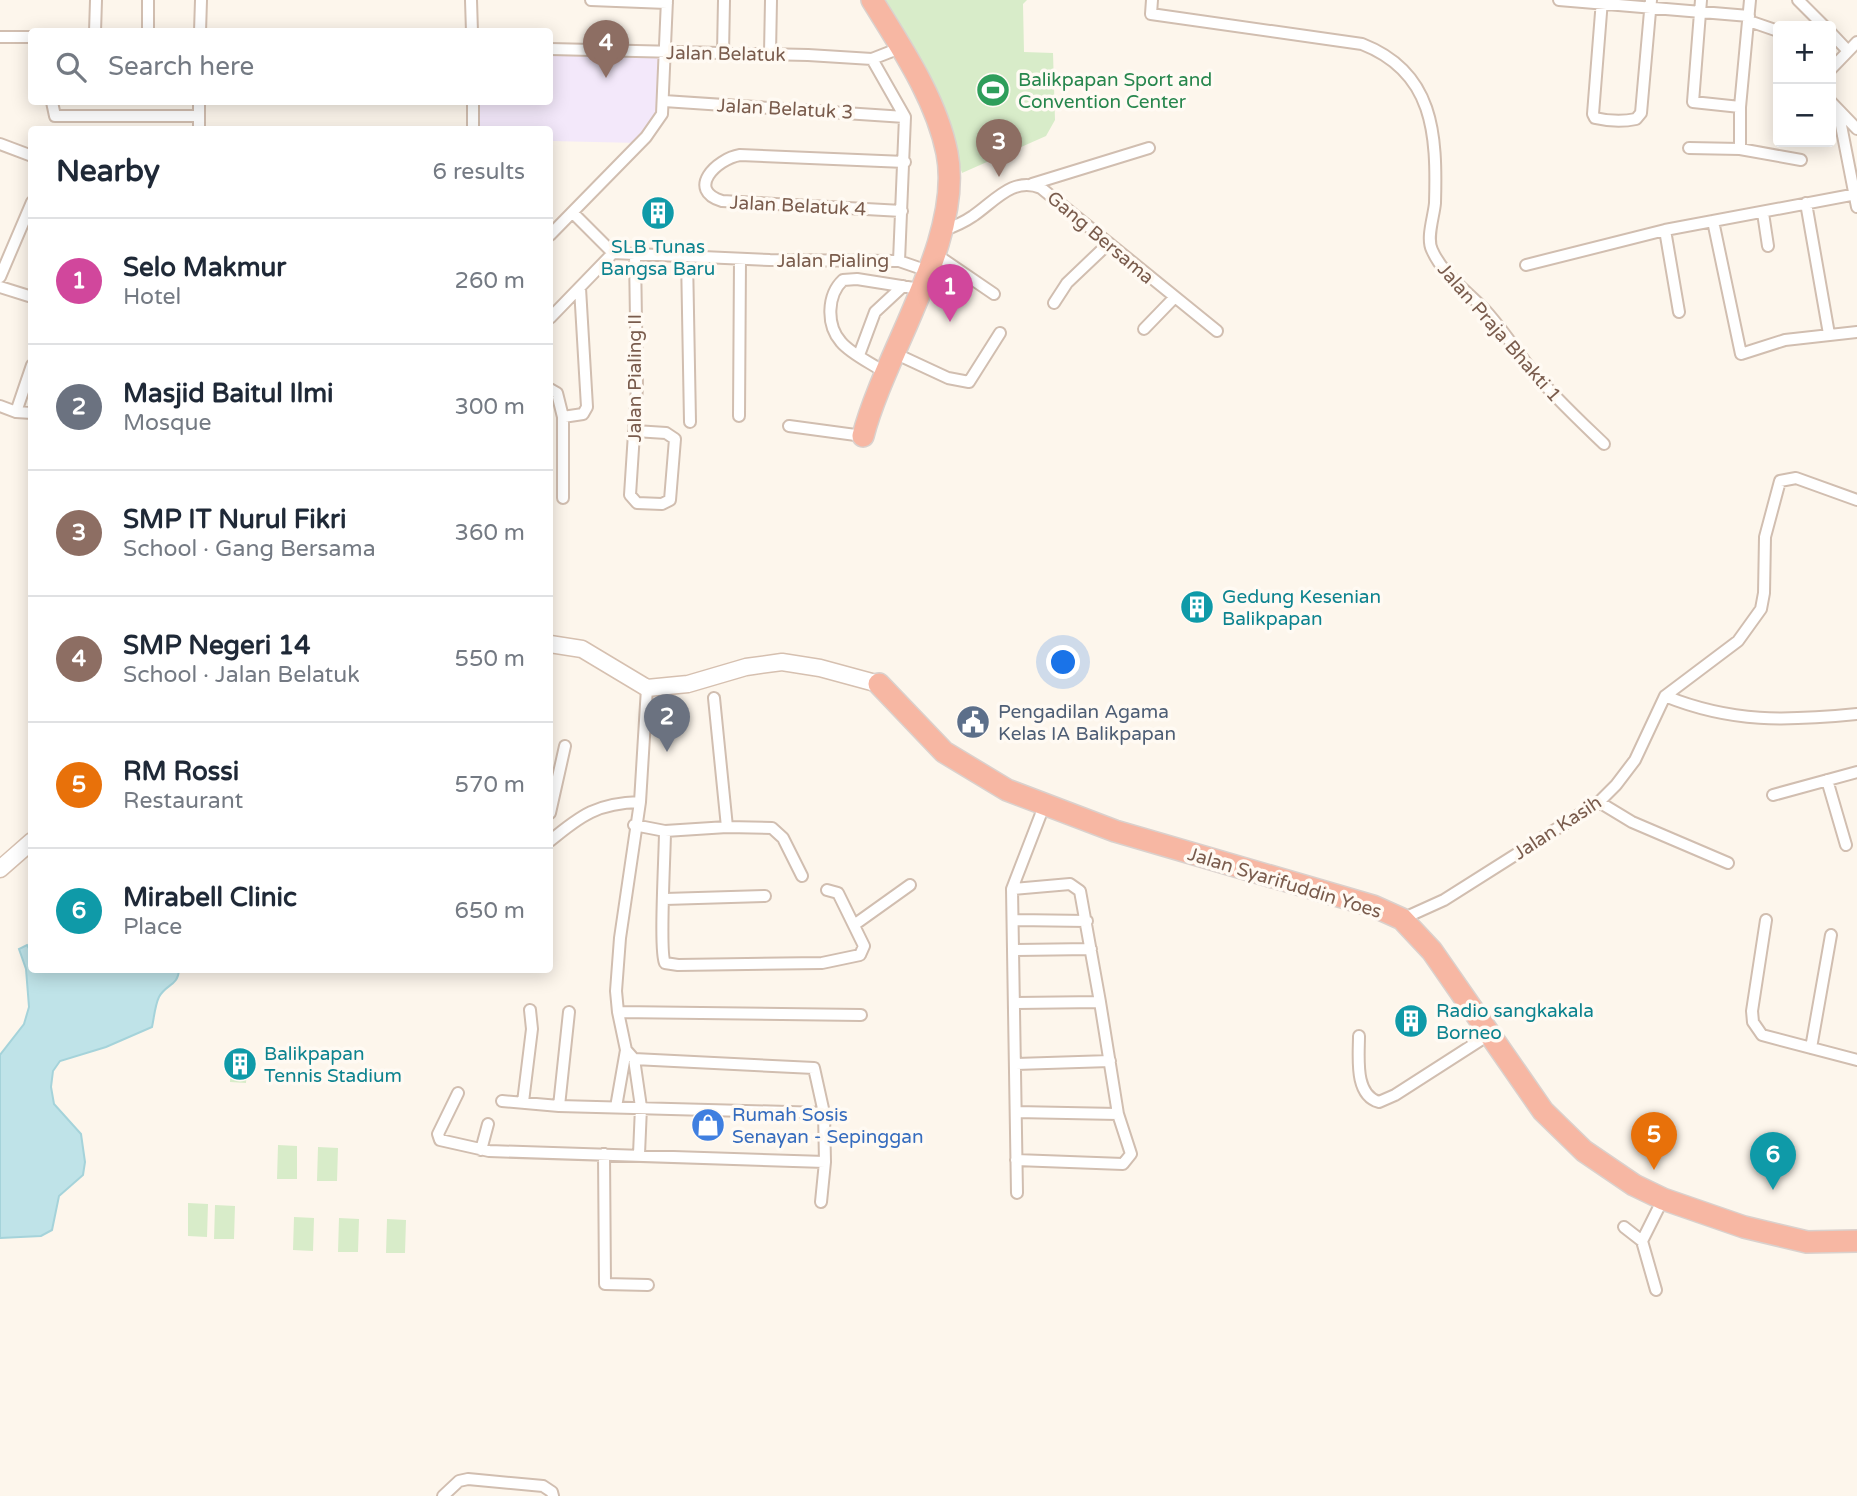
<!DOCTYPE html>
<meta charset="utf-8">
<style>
:root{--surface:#fff;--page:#f6f6f7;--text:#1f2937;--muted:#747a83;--line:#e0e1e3;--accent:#e76f51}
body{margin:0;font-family:"Varela Round",sans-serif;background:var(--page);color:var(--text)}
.controls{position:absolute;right:21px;top:21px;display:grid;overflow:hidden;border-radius:7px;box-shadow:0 4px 18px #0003}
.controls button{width:63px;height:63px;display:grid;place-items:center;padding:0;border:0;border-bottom:2px solid var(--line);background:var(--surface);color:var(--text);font:35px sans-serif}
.you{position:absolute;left:1064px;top:663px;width:24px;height:24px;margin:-18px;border:5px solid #fff;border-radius:50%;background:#1a73e8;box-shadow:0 0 0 10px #1a73e833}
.badge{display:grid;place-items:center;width:46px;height:46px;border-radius:50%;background:var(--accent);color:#fff;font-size:23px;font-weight:700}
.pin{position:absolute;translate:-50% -58px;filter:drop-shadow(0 2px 4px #0008)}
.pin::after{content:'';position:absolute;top:37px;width:24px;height:21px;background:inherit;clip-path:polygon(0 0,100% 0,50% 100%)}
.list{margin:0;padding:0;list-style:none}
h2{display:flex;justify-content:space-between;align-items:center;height:91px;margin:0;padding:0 28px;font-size:30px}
h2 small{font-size:23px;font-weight:400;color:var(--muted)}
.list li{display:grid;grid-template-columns:46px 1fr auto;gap:21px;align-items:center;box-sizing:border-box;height:126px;padding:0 28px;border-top:2px solid var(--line)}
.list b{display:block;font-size:26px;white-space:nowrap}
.list p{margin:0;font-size:23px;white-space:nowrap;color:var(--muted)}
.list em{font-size:23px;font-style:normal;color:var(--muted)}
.icon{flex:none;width:38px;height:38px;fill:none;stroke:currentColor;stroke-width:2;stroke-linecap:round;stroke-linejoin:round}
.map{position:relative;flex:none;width:1857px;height:1496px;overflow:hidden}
.search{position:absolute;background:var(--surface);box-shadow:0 4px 18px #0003;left:28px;top:28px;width:525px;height:77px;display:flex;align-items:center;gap:18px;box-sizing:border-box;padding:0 24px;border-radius:7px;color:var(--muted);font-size:26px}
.panel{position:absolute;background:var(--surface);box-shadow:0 4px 18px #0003;left:28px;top:126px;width:525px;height:847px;border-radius:7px}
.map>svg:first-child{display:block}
</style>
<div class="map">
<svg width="1857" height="1496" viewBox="0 0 1857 1496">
<rect width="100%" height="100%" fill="#fdf6ec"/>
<path fill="#f3e8fa" d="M550 52 663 56 659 114 639 143 550 141V130H473V102H550Z"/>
<path fill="#d8ecc9" d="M882 0H1027L1023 4 1024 52 1053 53 1055 120 1046 136 962 173 941 112Z
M232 1050 248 1051 246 1083 230 1082Z
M278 1145 297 1146V1179H277Z
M318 1147 338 1148 337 1181H317Z
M188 1203 208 1204 207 1237 188 1236Z
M215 1205 235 1206 234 1239H214Z
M294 1217 314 1218 313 1251 293 1250Z
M339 1218 359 1219 358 1252H338Z
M387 1219 406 1220 405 1253H386Z"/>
<path fill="#bfe3e8" stroke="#a5d3da" stroke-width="2" d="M27 945 31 952 32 970H179C178 986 166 984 159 997 155 1005 154 1018 152 1027L106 1047 60 1061 53 1071 51 1087 54 1104 81 1134 85 1162 83 1175 59 1196 52 1230 41 1236 0 1238V1055L24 1024 29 1007 26 969 19 949Z"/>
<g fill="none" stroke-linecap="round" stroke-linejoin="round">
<g stroke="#d1beb0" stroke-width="14">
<path id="street" d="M471 0 472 32
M591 0 667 3
M1152 0 1151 14 1362 44C1434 72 1437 134 1435 203 1434 216 1426 238 1432 250 1443 275 1466 290 1484 309 1501 327 1514 348 1530 368 1552 395 1578 419 1604 444
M1559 0 1749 16
M1602 0 1593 114 1595 118C1608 121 1622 122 1636 119L1641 113 1651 0
M1701 0 1693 102 1740 107
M1798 0 1824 26
M1749 21 1778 31
M95 32 96 0
M148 32V0
M200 32 201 0
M1831 33 1848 51
M0 37H32
M550 49 808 55 872 59 900 48
M723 53 724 0
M770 53 771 0
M1831 69 1857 42
M664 101 905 117
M52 102 55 116H199
M199 102V130
M473 102V130
M1831 102 1857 129
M1838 110 1857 207
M0 144 32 156
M1689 148 1740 149 1801 160
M1740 149V107L1750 0
M1032 184 1149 148
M1806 203 1829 334
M902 211 722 201C686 190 716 159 740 155L905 162
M573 213 613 253 770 260 899 261 905 117 872 59
M1763 213 1768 246
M1713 221 1741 354 1785 340 1857 332
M1665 230 1679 312
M942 231C953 227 963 223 973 216 994 202 1013 176 1041 188L1217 331
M550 235 646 137 662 114 667 0
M934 253 994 294
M635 255 637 387 630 495 637 503 662 504 670 500 675 439 666 433 635 431
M687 257 690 422
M899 261 928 271
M1526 265 1665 230 1857 194
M0 277 32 202
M0 287 32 297
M1054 303 1067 283 1109 243
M550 318 613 253
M1144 329 1174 298
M892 352 948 378 969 382 1000 333
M859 355 875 312 903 286
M884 372C871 363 851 354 841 342 826 325 827 295 843 280L857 279 920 289
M550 389 557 393 563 417V498
M0 406 16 412 32 413
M16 412 32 365
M739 416 740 259
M563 417 583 414 587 407 580 288
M789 426 863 436
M1665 696C1732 723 1786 721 1857 714
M714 698 727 827
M1827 780 1846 845
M1773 795 1857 772
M1599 802 1632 822 1728 863
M550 813 565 746
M634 825 665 831
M550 841C581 815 598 803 640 802
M802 876 783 838 772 828 727 827 665 831C665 853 659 952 665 963L678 965 822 963 860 955 864 946 838 893 827 890
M1012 889 1070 884 1080 891 1100 1002 1014 1003
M665 899 765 896
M1402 919 1444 900 1599 802 1616 785 1635 760 1665 696 1738 641 1761 609 1764 593 1765 537 1780 481 1796 478 1857 500
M1013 920 1087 921
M1766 920 1752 1011 1753 1022 1762 1035 1857 1060
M854 925 910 885
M1014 950 1091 949
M618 1012 861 1015
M1359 1036C1359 1057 1354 1095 1379 1102L1395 1095 1490 1034
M1811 1048 1831 935
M634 1059 814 1068 824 1113 825 1162
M1015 1064 1110 1061
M458 1093 438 1134 440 1140 489 1151 825 1162 821 1202
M502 1101 559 1106 824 1113
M523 1102 532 1029 530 1010
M559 1106 569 1012
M616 1107 626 1050
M1016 1112 1118 1114 1100 1002
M481 1150 488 1124
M604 1154 605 1284 648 1285
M639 1154 641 1107 634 1059 626 1050 618 1012 616 991 620 938 640 802 647 688
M1016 1160 1123 1164 1131 1154 1118 1114
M1017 1193 1012 889 1044 806
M1624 1227 1642 1241
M1656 1290 1642 1241 1663 1199
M443 1496 459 1481 468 1479 543 1486 552 1492 553 1496"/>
</g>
<g stroke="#d6c0b0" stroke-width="19">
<path id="secondary" d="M550 644 582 649 647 688 688 684 746 667 782 662 820 668 879 684
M0 869 32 841"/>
</g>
<g stroke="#dad1cd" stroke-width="24">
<path id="highway" d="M863 436C885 351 964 238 947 153 936 98 901 47 872 0
M879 684 944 752 1007 790 1115 831 1373 906 1402 919 1432 951 1543 1111 1584 1151 1634 1185 1663 1199 1744 1227 1807 1242 1857 1241"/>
</g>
<use href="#street" stroke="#fff" stroke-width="10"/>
<use href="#secondary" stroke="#fff" stroke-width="16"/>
<use href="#highway" stroke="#f7b7a3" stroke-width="21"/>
</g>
<defs>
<g id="stadium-disc" transform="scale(1.75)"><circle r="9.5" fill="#2e9e5b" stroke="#fffaf3"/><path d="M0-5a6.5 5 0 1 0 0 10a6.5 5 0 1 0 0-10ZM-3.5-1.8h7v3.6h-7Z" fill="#fff"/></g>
<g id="building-disc" transform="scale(1.75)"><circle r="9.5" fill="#0f9aa8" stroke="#fffaf3"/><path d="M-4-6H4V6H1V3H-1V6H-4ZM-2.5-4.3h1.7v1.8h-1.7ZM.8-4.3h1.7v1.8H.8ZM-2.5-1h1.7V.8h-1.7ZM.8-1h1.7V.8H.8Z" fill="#fff"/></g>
<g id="civic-disc" transform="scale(1.75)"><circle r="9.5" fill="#5c6f8a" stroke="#fffaf3"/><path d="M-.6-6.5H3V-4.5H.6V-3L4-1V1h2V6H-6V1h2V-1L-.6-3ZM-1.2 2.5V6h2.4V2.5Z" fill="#fff"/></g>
<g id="shop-disc" transform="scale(1.75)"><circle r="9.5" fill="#3f7fe0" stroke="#fffaf3"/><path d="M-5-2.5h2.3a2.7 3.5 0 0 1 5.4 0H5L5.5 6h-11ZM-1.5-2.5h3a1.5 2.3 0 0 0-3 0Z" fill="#fff"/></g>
</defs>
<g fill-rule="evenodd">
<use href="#stadium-disc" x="993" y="90"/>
<use href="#building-disc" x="658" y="213"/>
<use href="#building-disc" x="1197" y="607"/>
<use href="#civic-disc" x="973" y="722"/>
<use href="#building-disc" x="1411" y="1021"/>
<use href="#building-disc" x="240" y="1064"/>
<use href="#shop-disc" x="708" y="1125"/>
</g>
<g text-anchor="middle" stroke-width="7" stroke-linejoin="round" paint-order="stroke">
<g font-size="19" fill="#7a5c4d" stroke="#fffaf3">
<text transform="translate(726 53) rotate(1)" y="7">Jalan Belatuk</text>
<text transform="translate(785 108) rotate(3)" y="7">Jalan Belatuk 3</text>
<text transform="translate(798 205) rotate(3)" y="7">Jalan Belatuk 4</text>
<text transform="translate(1101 237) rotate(40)" y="7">Gang Bersama</text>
<text x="833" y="267">Jalan Pialing</text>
<text transform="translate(1500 332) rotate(49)" y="7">Jalan Praja Bhakti 1</text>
<text transform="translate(634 378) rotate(-90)" y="7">Jalan Pialing II</text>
<text transform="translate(1557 827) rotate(-33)" y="7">Jalan Kasih</text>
<text transform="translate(1285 882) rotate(17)" y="7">Jalan Syarifuddin Yoes</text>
</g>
<g font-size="19" fill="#27864d" stroke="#fffaf3" text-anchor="start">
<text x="1018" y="86">Balikpapan Sport and<tspan x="1018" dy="22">Convention Center</tspan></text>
</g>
<g font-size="19" fill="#0d838f" stroke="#fffaf3" text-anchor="start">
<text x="658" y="253" text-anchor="middle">SLB Tunas<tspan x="658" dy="22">Bangsa Baru</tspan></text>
<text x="1222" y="603">Gedung Kesenian<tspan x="1222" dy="22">Balikpapan</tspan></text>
<text x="1436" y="1017">Radio sangkakala<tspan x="1436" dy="22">Borneo</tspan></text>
<text x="264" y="1060">Balikpapan<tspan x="264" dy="22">Tennis Stadium</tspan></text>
</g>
<g font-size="19" fill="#4e5e75" stroke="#fffaf3" text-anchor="start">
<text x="998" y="718">Pengadilan Agama<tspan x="998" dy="22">Kelas IA Balikpapan</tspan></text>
</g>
<g font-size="19" fill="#366cbe" stroke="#fffaf3" text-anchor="start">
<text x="732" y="1121">Rumah Sosis<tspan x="732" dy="22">Senayan - Sepinggan</tspan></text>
</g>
</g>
</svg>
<div class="controls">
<button>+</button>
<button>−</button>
</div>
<div class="you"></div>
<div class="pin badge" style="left:950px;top:322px;background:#d1479c">1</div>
<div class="pin badge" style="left:667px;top:752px;background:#6b7280">2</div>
<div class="pin badge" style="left:999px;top:177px;background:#8d6e63">3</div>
<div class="pin badge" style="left:606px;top:78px;background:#8d6e63">4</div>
<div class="pin badge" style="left:1654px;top:1170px;background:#e8710a">5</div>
<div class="pin badge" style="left:1773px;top:1190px;background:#0f9aa8">6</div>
<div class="search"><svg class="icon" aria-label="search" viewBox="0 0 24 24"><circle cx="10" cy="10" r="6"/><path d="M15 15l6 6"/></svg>Search here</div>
<section class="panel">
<h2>Nearby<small>6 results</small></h2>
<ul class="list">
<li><span class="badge" style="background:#d1479c">1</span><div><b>Selo Makmur</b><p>Hotel</p></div><em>260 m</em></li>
<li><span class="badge" style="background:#6b7280">2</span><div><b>Masjid Baitul Ilmi</b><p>Mosque</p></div><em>300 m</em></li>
<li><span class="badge" style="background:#8d6e63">3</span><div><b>SMP IT Nurul Fikri</b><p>School · Gang Bersama</p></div><em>360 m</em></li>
<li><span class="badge" style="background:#8d6e63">4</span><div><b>SMP Negeri 14</b><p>School · Jalan Belatuk</p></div><em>550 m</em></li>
<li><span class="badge" style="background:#e8710a">5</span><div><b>RM Rossi</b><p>Restaurant</p></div><em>570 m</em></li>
<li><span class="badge" style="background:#0f9aa8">6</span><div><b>Mirabell Clinic</b><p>Place</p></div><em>650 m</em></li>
</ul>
</section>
</div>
